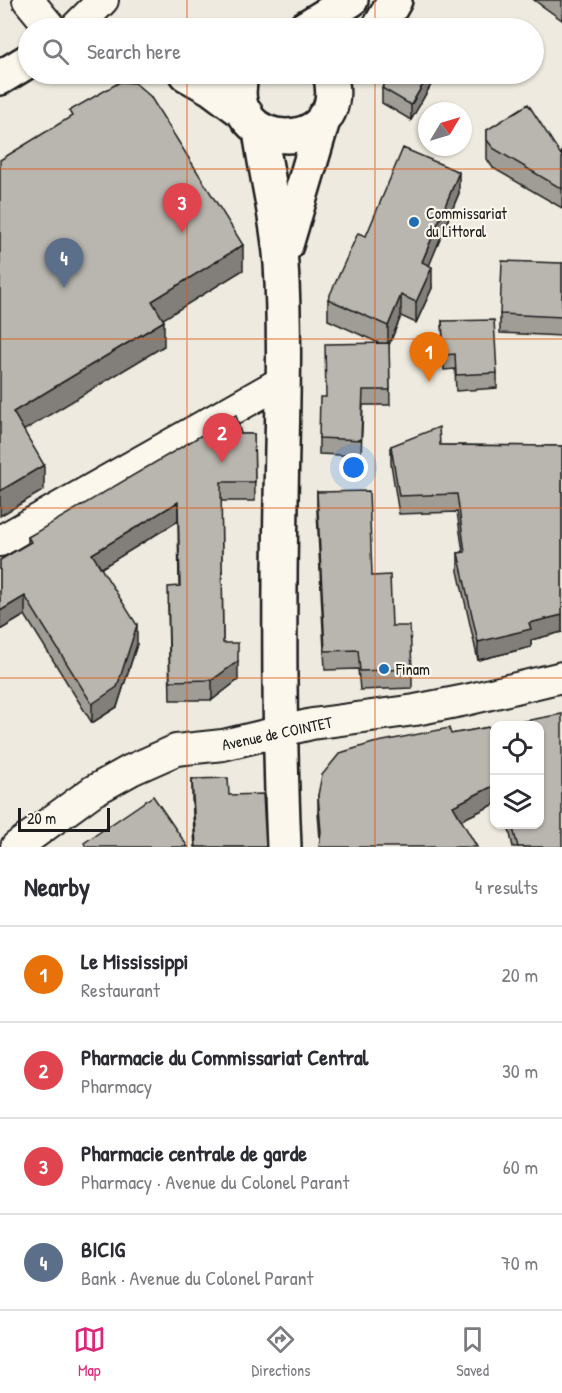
<!DOCTYPE html>
<meta charset="utf-8">
<style>
:root{--surface:#fff;--page:#f7f7f7;--text:#2b2b33;--muted:#7c7c81;--line:#e1e1e2;--accent:#db2777}
body{margin:0;font-family:"Patrick Hand",sans-serif;background:var(--page);color:var(--text)}
.controls{position:absolute;right:18px;bottom:18px;display:grid;overflow:hidden;border-radius:12px;box-shadow:0 2px 4px #0004}
.controls button{width:54px;height:54px;display:grid;place-items:center;padding:0;border:0;border-bottom:2px solid var(--line);background:var(--surface);color:var(--text);font:30px sans-serif}
.compass{position:absolute;left:418px;top:102px;width:54px;height:54px;border-radius:50%;background:var(--surface);box-shadow:0 2px 4px #0004;rotate:52deg}
.scale{position:absolute;left:18px;bottom:15px;width:92px;box-sizing:border-box;padding-left:6px;border:3px solid #1c1c1c;border-top:0;font-size:16px;line-height:21px;white-space:nowrap;color:#1c1c1c;-webkit-text-stroke:4px #fbf7ec;paint-order:stroke}
.you{position:absolute;left:354px;top:468px;width:21px;height:21px;margin:-15px;border:4px solid #fff;border-radius:50%;background:#1a73e8;box-shadow:0 0 0 9px #1a73e833}
.badge{display:grid;place-items:center;width:39px;height:39px;border-radius:50%;background:var(--accent);color:#fff;font-size:20px;font-weight:700}
.pin{position:absolute;translate:-50% -50px;filter:drop-shadow(0 2px 3px #0008)}
.pin::after{content:'';position:absolute;top:32px;width:21px;height:18px;background:inherit;clip-path:polygon(0 0,100% 0,50% 100%)}
.list{margin:0;padding:0;list-style:none}
h2{display:flex;justify-content:space-between;align-items:center;height:78px;margin:0;padding:0 24px;font-size:26px}
h2 small{font-size:20px;font-weight:400;color:var(--muted)}
.list li{display:grid;grid-template-columns:39px 1fr auto;gap:18px;align-items:center;box-sizing:border-box;height:96px;padding:0 24px;border-top:2px solid var(--line)}
.list b{display:block;font-size:22px;white-space:nowrap}
.list p{margin:0;font-size:20px;white-space:nowrap;color:var(--muted)}
.list em{font-size:20px;font-style:normal;color:var(--muted)}
.icon{flex:none;width:33px;height:33px;fill:none;stroke:currentColor;stroke-width:2;stroke-linecap:round;stroke-linejoin:round}
.map{position:relative;flex:none;width:562px;height:847px;overflow:hidden}
.search{position:absolute;background:var(--surface);box-shadow:0 2px 4px #0004;left:18px;right:18px;top:18px;height:66px;display:flex;align-items:center;gap:15px;box-sizing:border-box;padding:0 21px;border-radius:33px;color:var(--muted);font-size:22px}
.sheet{height:462px;background:var(--surface)}
nav{display:flex;justify-content:space-around;align-items:center;box-sizing:border-box;height:84px;border-top:2px solid var(--line);background:var(--surface);font-size:16px;color:var(--muted)}
nav a{display:grid;justify-items:center;gap:3px}
nav .on{color:var(--accent)}
.map>svg:first-child{display:block}
</style>
<div class="map">
<svg width="562" height="847" viewBox="0 0 562 847">
<rect width="100%" height="100%" fill="#eeeadf"/>
<filter id="ink" filterUnits="userSpaceOnUse"><feTurbulence type="fractalNoise" baseFrequency=".0167" numOctaves="2"/><feDisplacementMap in="SourceGraphic" scale="12" xChannelSelector="R" yChannelSelector="G"/><feConvolveMatrix kernelMatrix="1 2 1 2 8 2 1 2 1" color-interpolation-filters="sRGB"/></filter>
<g filter="url(#ink)">
<g fill="none" stroke-linecap="round" stroke-linejoin="round">
<g stroke="#1c1c1c" stroke-width="34">
<path id="minor" d="M28 0 51 28
M75 28 103 0
M0 541 283 381
M16 847 93 791 131 770 176 750 223 745 312 724 415 710 466 700 562 677"/>
</g>
<g stroke="#1c1c1c" stroke-width="38">
<path id="major" d="M305 28 351 0
M379 28 395 0
M186 74 211 88 246 114
M242 74C218 155 353 158 330 74
M0 78 28 61
M260 130C266 175 278 219 281 264 286 343 282 422 281 501 279 616 279 732 284 847
M286 245 324 117"/>
</g>
<use href="#minor" stroke="#fbf7ec" stroke-width="30"/>
<use href="#major" stroke="#fbf7ec" stroke-width="33"/>
</g>
<path fill="#9f9d96" stroke="#1c1c1c" stroke-width="1.5" d="M534 0H562V20Z
M391 74H437L435 77H432V83L411 120 382 103V88Z
M487 130 561 155 562 151V208L493 168 487 159Z
M459 193 429 265 432 288 416 323 401 316 389 345 390 405H363L361 456 319 454V438L326 397 379 343 328 320V299L366 236Z
M562 263V336L500 333V314Z
M442 321 497 373V388L456 391 455 369 444 370Z
M241 434H254L255 501H221L223 643 238 680 212 700H170L168 606 179 586 178 521 101 568 137 644 117 707 92 723 25 615 0 630V560L28 543V537Z
M440 445 562 446V632L531 640V647L478 660 458 571V553L463 552 457 512 399 514 391 464V446Z
M317 492 372 576 392 626 412 669V688L360 690 358 669 325 670 317 511Z
M495 726V804L461 820 320 839 318 813V795L451 734Z
M192 779 229 795 266 847H195L192 799Z
M508 825H540L562 847H513Z"/>
<path fill="#827f7a" stroke="#1c1c1c" stroke-width="1.5" d="M429 74H432V83L411 120V105Z
M459 172V193L422 283V262Z
M243 245V270L152 326V301Z
M432 267V288L416 323V302Z
M401 295V316L388 347V326Z
M164 321V346L13 437V412Z
M44 465V490L0 516V491Z
M178 502V521L92 574V554Z
M25 596V615L0 630V611Z
M562 615V632L531 640V647L478 660V642L529 623Z
M137 625V644L117 707 92 723V704Z
M238 661V680L212 700V680Z
M495 785V804L453 824V806Z"/>
<path fill="#b9b6af" stroke="#1c1c1c" stroke-width="1.5" d="M391 74H429L411 105 382 88Z
M120 82 135 83 150 96 243 245 152 301 164 321 13 412 44 465 0 491V160L72 116 69 111Z
M528 104 561 155 562 151V189L493 148 487 140V130Z
M403 148 459 172 422 262 432 267 416 302 401 295 388 326 328 299 358 233 366 236Z
M502 261 562 263V317L500 314Z
M494 320 497 373 456 375 455 354 444 355 442 321Z
M389 343 390 390H363L361 440 319 438 320 397H326L325 344Z
M236 415 241 434H254L255 482H221L223 643H238V661L212 680 170 681 168 587 180 586 178 502 92 554 137 625 117 687 92 704 25 596 0 611V560L31 542 28 537Z
M439 427 440 445 562 446V615L529 623 531 629 478 642 458 553 465 552 457 494 399 496 391 446Z
M369 491 372 576 390 575 392 626H410L412 669 360 671 358 650 325 651 317 492Z
M562 714V847H518L512 825H540V726H498Z
M495 726V785L453 806 477 847H319L321 832 318 795 322 775 340 753 373 743 449 728 451 734Z
M228 778 229 795 263 794 266 847H196L192 779Z
M153 796 188 847H86L84 843Z"/>
</g>
<path fill="none" stroke="#de560d" stroke-width="1.5" stroke-opacity="0.55" d="M187 0V28M375 0V28M187 74V847M375 74V847M0 169H562M0 339H562M0 508H562M0 678H562"/>
<g fill="#1f6fb2" stroke="#fbf7ec" stroke-width="2">
<circle cx="414" cy="222" r="6"/>
<circle cx="384" cy="669" r="6"/>
</g>
<g text-anchor="middle" stroke-width="4.5" stroke-linejoin="round" paint-order="stroke">
<g font-size="16" fill="#1c1c1c" stroke="#fbf7ec" text-anchor="start">
<text x="426" y="219">Commissariat<tspan x="426" dy="18">du Littoral</tspan></text>
<text x="396" y="675">Finam</text>
</g>
<g font-size="16" fill="#1c1c1c" stroke="#fbf7ec">
<text transform="translate(277 733) rotate(-12)" y="6">Avenue de COINTET</text>
</g>
</g>
</svg>
<div class="controls">
<button><svg class="icon" aria-label="locate" viewBox="0 0 24 24"><circle cx="12" cy="12" r="6"/><path d="M12 2v4M12 18v4M2 12h4M18 12h4"/></svg></button>
<button><svg class="icon" aria-label="layers" viewBox="0 0 24 24"><path d="M12 4l9 5-9 5-9-5zM3 14l9 5 9-5"/></svg></button>
</div>
<svg class="compass" viewBox="-18 -18 36 36"><path d="M0-13l5 13h-10z" fill="#e53935"/><path d="M0 13l5-13h-10z" fill="#7c7c81"/></svg>
<div class="scale">20 m</div>
<div class="you"></div>
<div class="pin badge" style="left:429px;top:382px;background:#e8710a">1</div>
<div class="pin badge" style="left:222px;top:463px;background:#e0444e">2</div>
<div class="pin badge" style="left:182px;top:233px;background:#e0444e">3</div>
<div class="pin badge" style="left:64px;top:288px;background:#5c6f8a">4</div>
<div class="search"><svg class="icon" aria-label="search" viewBox="0 0 24 24"><circle cx="10" cy="10" r="6"/><path d="M15 15l6 6"/></svg>Search here</div>
</div>
<section class="sheet">
<h2>Nearby<small>4 results</small></h2>
<ul class="list">
<li><span class="badge" style="background:#e8710a">1</span><div><b>Le Mississippi</b><p>Restaurant</p></div><em>20 m</em></li>
<li><span class="badge" style="background:#e0444e">2</span><div><b>Pharmacie du Commissariat Central</b><p>Pharmacy</p></div><em>30 m</em></li>
<li><span class="badge" style="background:#e0444e">3</span><div><b>Pharmacie centrale de garde</b><p>Pharmacy · Avenue du Colonel Parant</p></div><em>60 m</em></li>
<li><span class="badge" style="background:#5c6f8a">4</span><div><b>BICIG</b><p>Bank · Avenue du Colonel Parant</p></div><em>70 m</em></li>
</ul>
</section>
<nav>
<a class="on"><svg class="icon" aria-label="map" viewBox="0 0 24 24"><path d="M3 6l6-2 6 2 6-2v14l-6 2-6-2-6 2zM9 4v14M15 6v14"/></svg>Map</a>
<a><svg class="icon" aria-label="directions" viewBox="0 0 24 24"><path d="M12 3l9 9-9 9-9-9zM9 14v-3h6M13 9l2 2-2 2"/></svg>Directions</a>
<a><svg class="icon" aria-label="saved" viewBox="0 0 24 24"><path d="M7 4h10v16l-5-4-5 4z"/></svg>Saved</a>
</nav>
